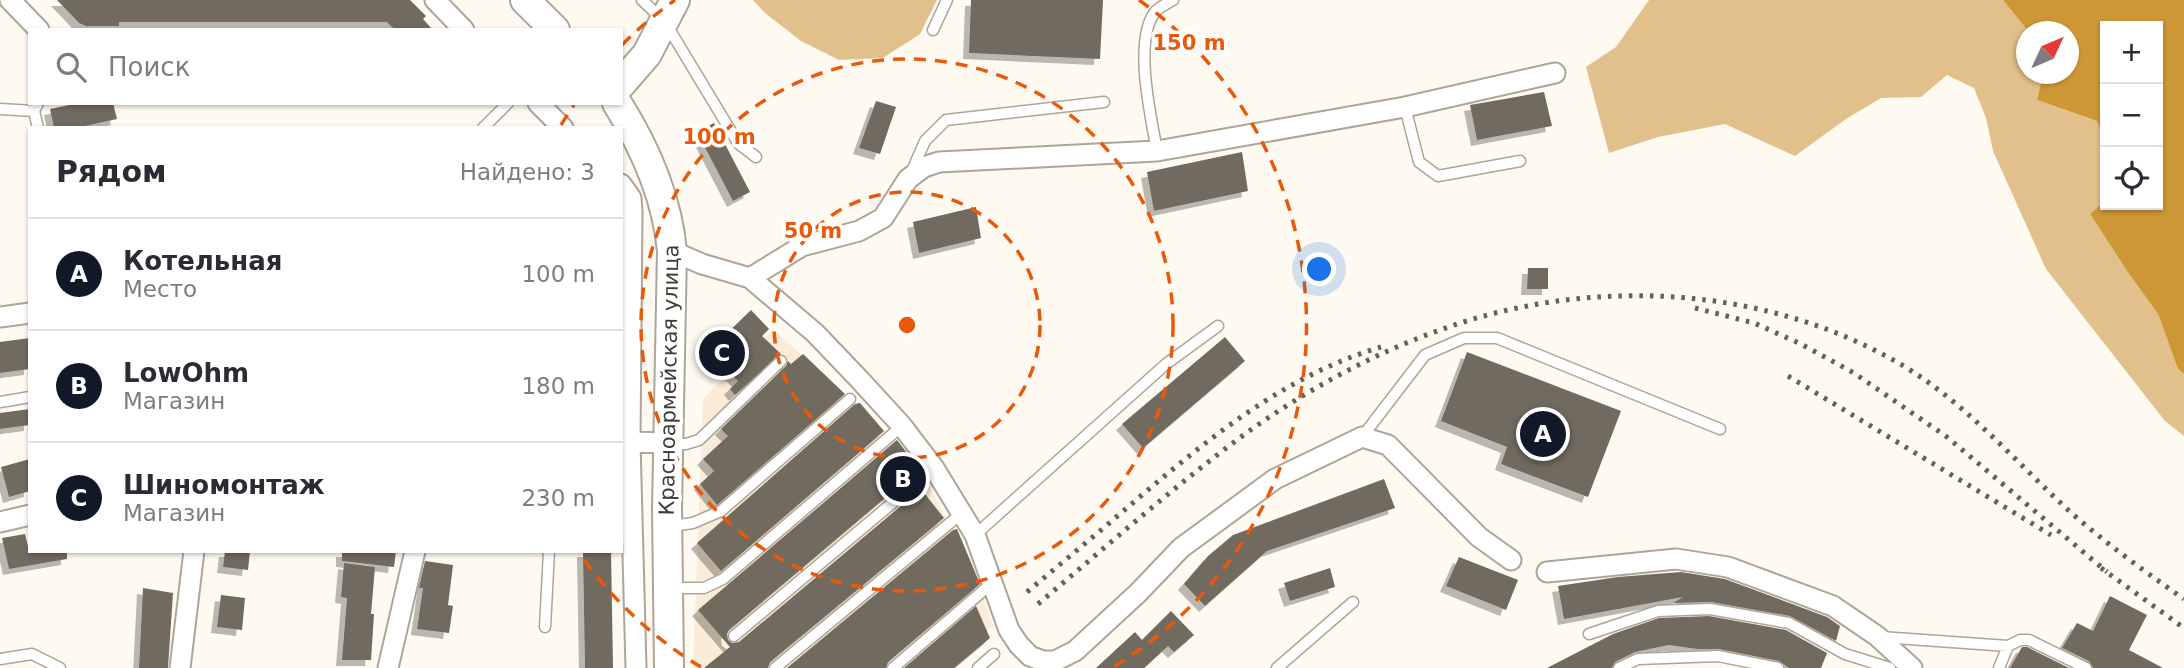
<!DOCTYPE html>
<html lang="ru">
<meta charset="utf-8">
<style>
:root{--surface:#fff;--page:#f7f7f7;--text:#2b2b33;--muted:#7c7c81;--line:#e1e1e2;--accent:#111827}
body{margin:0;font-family:"DejaVu Sans",sans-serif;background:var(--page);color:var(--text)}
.controls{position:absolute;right:21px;top:21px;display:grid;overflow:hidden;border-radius:0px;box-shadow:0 2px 5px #0004}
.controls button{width:63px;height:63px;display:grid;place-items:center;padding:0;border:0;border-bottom:2px solid var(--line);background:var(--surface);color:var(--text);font:35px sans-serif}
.compass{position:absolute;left:2016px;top:21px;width:63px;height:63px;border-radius:50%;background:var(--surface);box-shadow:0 2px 5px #0004;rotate:46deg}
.you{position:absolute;left:1320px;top:270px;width:24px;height:24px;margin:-18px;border:5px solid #fff;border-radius:50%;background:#1a73e8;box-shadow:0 0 0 10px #1a73e833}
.badge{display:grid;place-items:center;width:46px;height:46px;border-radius:50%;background:var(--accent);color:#fff;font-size:23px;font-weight:700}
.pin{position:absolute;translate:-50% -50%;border:4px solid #fff;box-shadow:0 2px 7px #0006}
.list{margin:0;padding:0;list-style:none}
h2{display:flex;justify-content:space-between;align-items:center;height:91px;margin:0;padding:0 28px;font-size:30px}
h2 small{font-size:23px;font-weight:400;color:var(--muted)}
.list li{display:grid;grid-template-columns:46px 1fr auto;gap:21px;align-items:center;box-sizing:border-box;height:112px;padding:0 28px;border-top:2px solid var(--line)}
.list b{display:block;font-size:26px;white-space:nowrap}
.list p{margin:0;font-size:23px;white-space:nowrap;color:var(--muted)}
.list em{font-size:23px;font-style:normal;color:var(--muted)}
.icon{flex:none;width:38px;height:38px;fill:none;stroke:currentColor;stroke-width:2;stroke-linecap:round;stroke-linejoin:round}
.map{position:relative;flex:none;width:2184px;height:668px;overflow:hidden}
.search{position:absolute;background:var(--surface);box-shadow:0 2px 5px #0004;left:28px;top:28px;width:595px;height:77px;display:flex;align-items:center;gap:18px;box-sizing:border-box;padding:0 24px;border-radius:0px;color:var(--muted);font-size:26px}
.panel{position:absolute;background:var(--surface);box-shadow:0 2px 5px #0004;left:28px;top:126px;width:595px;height:427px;border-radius:0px}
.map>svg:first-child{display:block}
</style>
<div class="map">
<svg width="2184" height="668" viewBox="0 0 2184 668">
<defs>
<filter id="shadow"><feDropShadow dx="-6" dy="6" stdDeviation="0" flood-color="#0004"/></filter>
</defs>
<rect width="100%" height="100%" fill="#fef9f1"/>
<path fill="#faecd8" d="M773 329 897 443 924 477 972 566 993 626 941 668H693L703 399Z"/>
<path fill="#e2c08b" d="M753 0H937L920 34 883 58 839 60 801 41 765 13Z
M1649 0H2003L2028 31 2026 74H2043L2037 100 2097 121 2105 141V201L2090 214 2127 271 2158 314 2178 369 2184 374V436L2165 421 2046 269 1993 151 1986 118 1974 88 1947 75 1921 97 1881 98 1846 119 1795 156 1725 124 1658 137 1609 153 1586 67 1616 47Z"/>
<path fill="#ce9735" d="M2003 0H2184V374L2178 369 2158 314 2127 271 2090 214 2105 201V205H2158V26H2105V141L2097 121 2037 100 2043 74H2068V32L2028 31Z"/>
<path fill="#716a5e" filter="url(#shadow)" d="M57 0H410L426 16 423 19 433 30H395L387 22H119V26H86L79 23Z
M971 0H1103L1100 59 969 53Z
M1544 92 1552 126 1477 140 1470 105Z
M876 101 896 107 880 154 859 148Z
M79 103H113L117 119 76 128H54L50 109Z
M714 123 750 192 733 201 697 132Z
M1242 152 1248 191 1154 211 1147 172Z
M976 207 981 238 919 253 913 222Z
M1528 268H1548V289H1527Z
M751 310 769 329 762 336 781 354 735 395 730 389 738 381 709 351Z
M1225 337 1245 361 1143 448 1122 424Z
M30 338V369L0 373V342Z
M1467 352 1621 411 1588 497 1501 464 1507 447 1441 421Z
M803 354 845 394 717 505 700 484 714 471 703 459 728 436 721 429 786 366 788 361 791 364Z
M860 403 884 431 721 571 697 543 855 404Z
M30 409V425L0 429V413Z
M897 440 919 469 729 630 727 634 728 640 732 643 739 642 921 489 944 518 770 662 768 668H704L730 647 698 610Z
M30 459V491L9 497 1 467Z
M1384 479 1395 508 1267 551 1205 606 1184 584 1208 556 1233 535Z
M957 529 980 584 888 662 886 668H787L953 530Z
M25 534 29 551H67V559L9 569 2 538Z
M225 551H250L248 570 223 567Z
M342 551H396L394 567 342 561Z
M583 551H611L613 668H585Z
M1459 557 1518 580 1506 610 1446 586Z
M425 561 453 565 448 605 453 606 449 633 417 629 423 588H419Z
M344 563 375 567 371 614H374L371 660H342L347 598 341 597Z
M1330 568 1335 587 1290 601 1284 583Z
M1681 572 1725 579 1827 617 1840 626 1836 641 1790 616 1711 602 1673 603 1683 597 1564 619 1558 586 1618 577Z
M143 588 173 593 168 668H139Z
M221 595 245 598 242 630 217 627Z
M2110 596 2147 615 2129 650 2163 668H2093L2089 661 2062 648 2077 623 2093 631Z
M976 606 990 638 954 668H904Z
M1171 611 1194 635 1174 652 1168 646 1144 668H1096L1135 632 1142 640Z
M1709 616 1786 630 1827 653 1821 668H1789L1779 661 1719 649H1697L1669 645 1635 652 1615 662 1612 668H1547L1613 634 1659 618Z
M2022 647H2027L2069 668H2010Z"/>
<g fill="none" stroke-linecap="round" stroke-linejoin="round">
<g stroke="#ada598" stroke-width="13">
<path id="lane" d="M642 0 665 22 738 143 756 157
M933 30 947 0
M1405 107 1419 162 1438 176 1520 161
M0 109 34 111
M38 128 34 111 38 103
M483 128 508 103
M1157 151C1151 117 1133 41 1155 12 1159 7 1168 3 1173 0
M911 173 925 141 946 120 1104 102
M0 402 30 397
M1362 437 1425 355 1464 338H1497L1720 429
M670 444H686L699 440 781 361
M671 526 693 523 721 511 850 399
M975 535 1166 364 1218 326
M670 588H704L723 579 902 426
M545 627 549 551
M1589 634 1658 611 1710 609 1789 623 1845 654 1890 668
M734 636 934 468
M1881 637 2008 646 2020 640H2029L2086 668
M0 659 32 654 60 668
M775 668 962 513
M893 668 991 584
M978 668 994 654
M1277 668 1353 602
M1619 668 1638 659 1718 656 1778 668
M1999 668 2008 646"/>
</g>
<g stroke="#ada598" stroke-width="23">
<path id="street" d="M10 0 39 30
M435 0 464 30
M538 103 563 128
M621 184 631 198 632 212 630 442 636 668
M672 251 702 264 750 278 815 333 859 379 902 426 934 468 975 535 1009 630 1019 645 1030 656 1043 661H1055L1075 651 1138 593 1181 548 1275 479 1362 437 1388 445 1479 537 1511 560
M750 278 802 246 859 231 883 218 908 179 924 167 939 162 1157 151 1405 107 1555 73
M0 317 30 313
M630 442 668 443
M0 522 30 515
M1547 572 1676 559 1728 567 1833 606 1877 636 1912 668
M180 668 194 551
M388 668 415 551"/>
</g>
<g stroke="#ada598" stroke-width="32">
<path id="secondary" d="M525 0 555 30
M621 84 647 54 675 0
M617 103C646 149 667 197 672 251L667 509 669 668"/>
</g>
<use href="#lane" stroke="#fff" stroke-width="10"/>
<use href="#street" stroke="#fff" stroke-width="19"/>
<use href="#secondary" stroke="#fff" stroke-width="28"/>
<path stroke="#64605b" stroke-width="5" stroke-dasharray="3.5 7" stroke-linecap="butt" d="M1695 308 1754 323 1801 344 1854 373 1947 437 2107 572
M1788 376 2051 535
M2101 568 2184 628
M1027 592C1065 560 1104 528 1142 495 1214 434 1289 374 1381 347
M1038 604C1106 547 1173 487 1245 434 1303 392 1372 354 1440 330 1585 277 1759 284 1895 361 1961 398 2012 458 2067 509 2104 542 2144 571 2184 599"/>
</g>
<g fill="none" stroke="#e8590c" stroke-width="3.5" stroke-dasharray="12 9">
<circle cx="907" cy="325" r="133"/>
<circle cx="907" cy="325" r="266"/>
<path d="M701 667A399 399 0 0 1 580 554M561 125A399 399 0 0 1 574 105M622 45A399 399 0 0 1 675 0M1139 0A399 399 0 0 1 1113 667"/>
</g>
<g text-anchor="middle" stroke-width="7" stroke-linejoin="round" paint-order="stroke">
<g font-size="21" fill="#3f3b36" stroke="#fff">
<text transform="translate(669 380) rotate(-89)" y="7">Красноармейская улица</text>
</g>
</g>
<circle cx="907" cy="325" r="10" fill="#e8590c" stroke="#fff" stroke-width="3.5"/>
<g font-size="21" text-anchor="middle" font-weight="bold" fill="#e8590c" stroke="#fff" stroke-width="7" stroke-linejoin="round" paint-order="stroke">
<text x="1189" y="50">150 m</text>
<text x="719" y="144">100 m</text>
<text x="813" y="238">50 m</text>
</g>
</svg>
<div class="controls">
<button>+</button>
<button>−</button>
<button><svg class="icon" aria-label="locate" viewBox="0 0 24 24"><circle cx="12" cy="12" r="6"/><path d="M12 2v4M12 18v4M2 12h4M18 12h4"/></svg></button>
</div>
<svg class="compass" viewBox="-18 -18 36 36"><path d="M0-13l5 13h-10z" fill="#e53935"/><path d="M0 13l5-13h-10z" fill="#7c7c81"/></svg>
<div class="you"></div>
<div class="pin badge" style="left:1543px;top:434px">A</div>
<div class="pin badge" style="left:903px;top:479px">B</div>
<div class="pin badge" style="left:722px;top:353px">C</div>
<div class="search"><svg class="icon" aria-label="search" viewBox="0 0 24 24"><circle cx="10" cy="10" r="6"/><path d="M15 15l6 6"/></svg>Поиск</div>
<section class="panel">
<h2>Рядом<small>Найдено: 3</small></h2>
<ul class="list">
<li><span class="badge">A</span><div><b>Котельная</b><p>Место</p></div><em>100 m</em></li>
<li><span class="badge">B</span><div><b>LowOhm</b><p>Магазин</p></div><em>180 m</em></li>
<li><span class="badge">C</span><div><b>Шиномонтаж</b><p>Магазин</p></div><em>230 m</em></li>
</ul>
</section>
</div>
